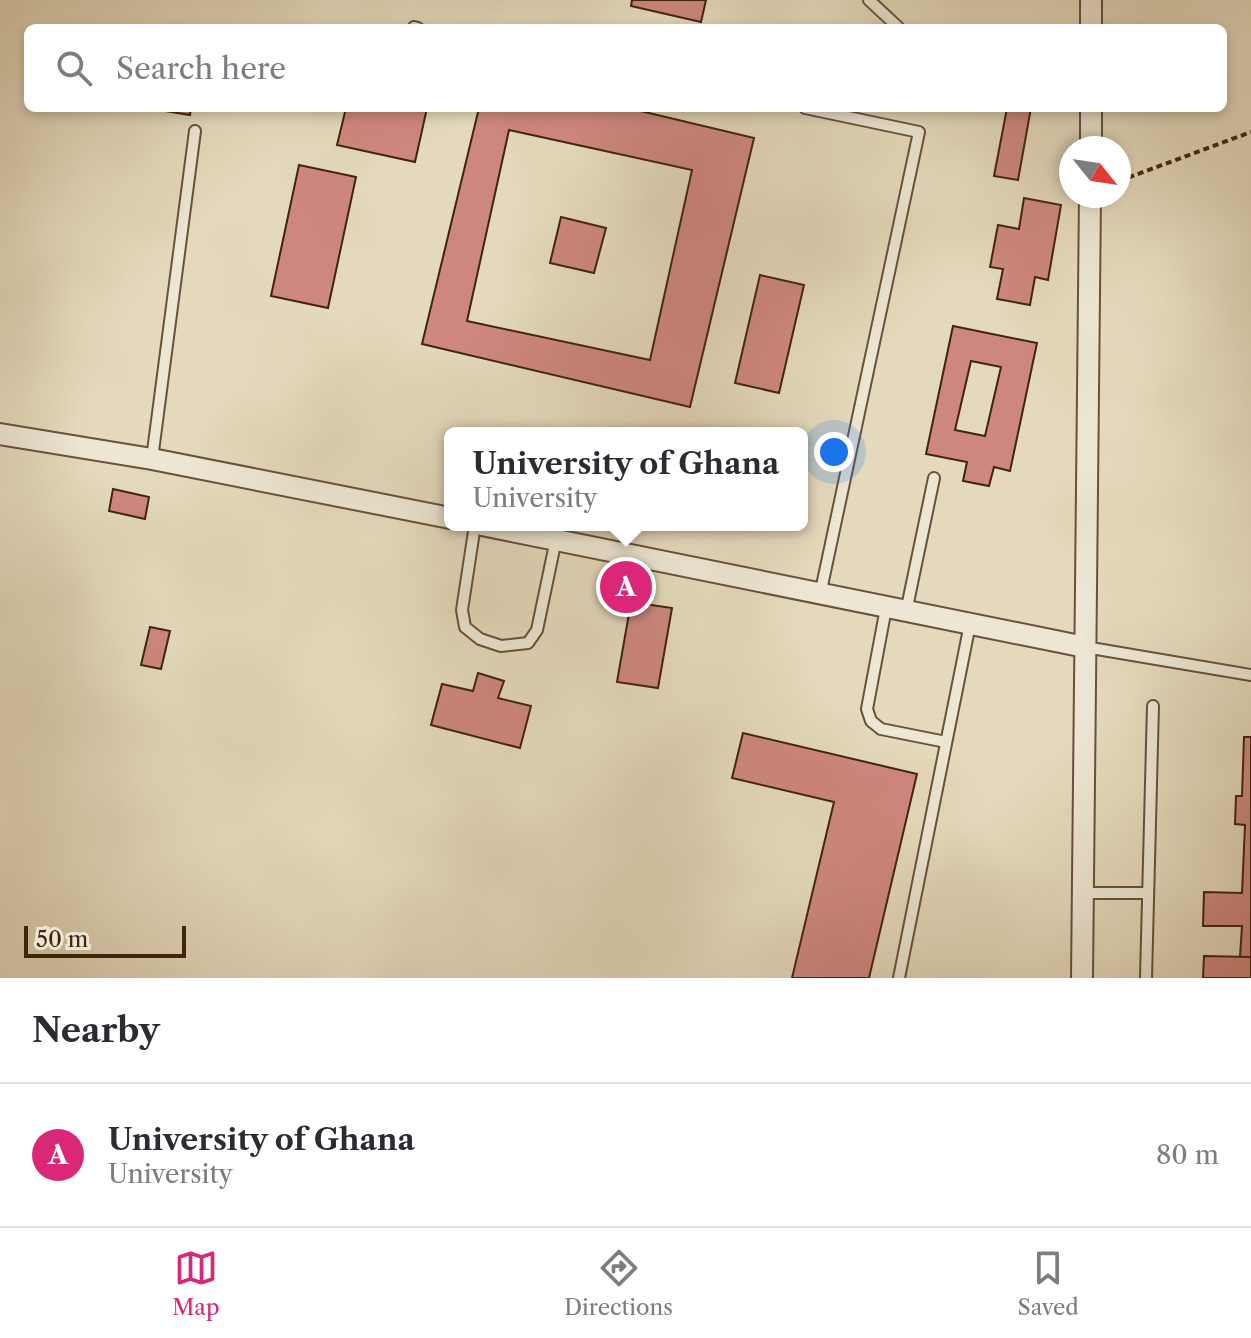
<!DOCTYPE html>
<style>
:root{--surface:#fff;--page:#f7f7f7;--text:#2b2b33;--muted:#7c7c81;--line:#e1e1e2;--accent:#db2777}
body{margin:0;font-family:"Libre Caslon Text",serif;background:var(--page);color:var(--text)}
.compass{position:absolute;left:1059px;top:136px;width:72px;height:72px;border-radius:50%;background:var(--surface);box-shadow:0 4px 12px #0003;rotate:120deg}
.scale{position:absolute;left:24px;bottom:20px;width:162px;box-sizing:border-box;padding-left:8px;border:4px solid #3f250e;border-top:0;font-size:22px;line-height:28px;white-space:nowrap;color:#3f250e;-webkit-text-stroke:6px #ede6d3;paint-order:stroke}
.you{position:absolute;left:834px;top:452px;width:28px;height:28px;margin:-20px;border:6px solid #fff;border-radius:50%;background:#1a73e8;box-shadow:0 0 0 12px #1a73e833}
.badge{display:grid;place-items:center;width:52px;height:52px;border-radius:50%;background:var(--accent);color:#fff;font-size:26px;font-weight:700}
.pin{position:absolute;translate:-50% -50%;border:4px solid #fff;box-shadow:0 2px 8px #0006}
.popup{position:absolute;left:444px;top:427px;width:364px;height:104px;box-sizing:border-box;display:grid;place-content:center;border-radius:12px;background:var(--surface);filter:drop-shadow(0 2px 6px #0005);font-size:26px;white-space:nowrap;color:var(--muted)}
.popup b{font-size:30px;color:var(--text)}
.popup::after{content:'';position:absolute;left:50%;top:100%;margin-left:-16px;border:16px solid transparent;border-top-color:var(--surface)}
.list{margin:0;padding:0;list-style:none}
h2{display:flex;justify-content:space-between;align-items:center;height:104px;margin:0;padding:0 32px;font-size:34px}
h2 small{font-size:26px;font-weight:400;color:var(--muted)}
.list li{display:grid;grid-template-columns:52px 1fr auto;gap:24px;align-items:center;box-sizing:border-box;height:144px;padding:0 32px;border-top:2px solid var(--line)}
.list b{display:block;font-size:30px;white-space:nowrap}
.list p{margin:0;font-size:26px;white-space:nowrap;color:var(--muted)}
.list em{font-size:26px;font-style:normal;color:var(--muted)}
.icon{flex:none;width:44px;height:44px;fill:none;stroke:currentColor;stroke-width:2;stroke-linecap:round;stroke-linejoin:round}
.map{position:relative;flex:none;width:1251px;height:978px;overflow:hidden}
.search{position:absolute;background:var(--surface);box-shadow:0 4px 12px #0003;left:24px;right:24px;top:24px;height:88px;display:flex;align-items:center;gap:20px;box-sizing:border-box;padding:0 28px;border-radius:12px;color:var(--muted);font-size:30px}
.sheet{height:248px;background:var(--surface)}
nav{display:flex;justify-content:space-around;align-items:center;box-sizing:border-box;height:112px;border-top:2px solid var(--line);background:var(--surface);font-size:22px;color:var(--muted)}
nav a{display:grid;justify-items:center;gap:4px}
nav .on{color:var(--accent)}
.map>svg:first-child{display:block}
</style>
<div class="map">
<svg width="1251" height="978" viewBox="0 0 1251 978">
<rect width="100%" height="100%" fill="#e4d9bc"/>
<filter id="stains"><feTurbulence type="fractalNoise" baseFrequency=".0025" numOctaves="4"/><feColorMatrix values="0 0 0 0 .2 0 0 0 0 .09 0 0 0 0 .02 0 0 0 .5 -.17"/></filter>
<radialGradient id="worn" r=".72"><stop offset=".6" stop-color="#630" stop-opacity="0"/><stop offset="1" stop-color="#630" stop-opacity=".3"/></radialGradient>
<path fill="#ce877f" stroke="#3f250e" stroke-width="2" fill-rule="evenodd" d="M632 0H706L701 22 631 6Z
M147 108H191L190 115Z
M346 108H427L415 162 337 145Z
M479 108H628L754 138 690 407 422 344ZM509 130 692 170 650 360 467 321Z
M1007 108H1031L1018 180 994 176Z
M299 165 356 177 328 308 271 296Z
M1024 198 1061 205 1048 280 1035 277 1030 305 997 299 1003 269 990 267 998 225 1019 229Z
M561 217 606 228 594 273 550 263Z
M760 275 804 285 779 393 735 383Z
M953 326 1037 343 1010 471 994 467 989 486 963 481 967 462 926 454ZM971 361 1001 367 985 436 955 430Z
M113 489 149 497 145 519 109 511Z
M631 602 672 608 658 688 617 682Z
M150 627 170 631 161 669 141 665Z
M478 673 504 681 498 698 531 706 520 748 431 725 442 684 473 691Z
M743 733 917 774 869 978H792L834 802 732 778Z
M1244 737H1251V957H1240L1242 926H1203L1204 892 1242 893 1245 825 1235 824 1236 796H1242Z
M1204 956 1251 957V978H1203Z"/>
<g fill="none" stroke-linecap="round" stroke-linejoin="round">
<g stroke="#68523a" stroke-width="14">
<path id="lane" d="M869 0 899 28
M414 27 418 28
M805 108 919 132 820 595
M152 459 195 131
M475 525 462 610 465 627 480 639 501 646 528 643 537 630 559 525
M886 608 867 709 871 721 881 729 946 742
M906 612 934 478
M1085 647 1251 675
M1083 893H1148
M899 978 970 624
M1146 978 1153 706"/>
</g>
<g stroke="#68523a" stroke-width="24">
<path id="street" d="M1091 0V28
M1091 148V108
M0 434 152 459 450 518
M482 525 1085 647
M1082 978 1090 196"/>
</g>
<path stroke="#3f250e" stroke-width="4" stroke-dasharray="6 4" stroke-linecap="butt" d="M1119 181 1251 132"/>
<use href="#lane" stroke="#ede6d3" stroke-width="10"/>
<use href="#street" stroke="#ede6d3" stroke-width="20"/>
</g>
<rect width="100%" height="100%" filter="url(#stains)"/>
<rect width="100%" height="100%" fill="url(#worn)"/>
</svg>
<svg class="compass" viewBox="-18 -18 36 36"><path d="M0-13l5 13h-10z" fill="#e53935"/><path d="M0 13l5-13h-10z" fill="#7c7c81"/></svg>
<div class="scale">50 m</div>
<div class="you"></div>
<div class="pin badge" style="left:626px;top:587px">A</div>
<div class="popup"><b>University of Ghana</b>University</div>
<div class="search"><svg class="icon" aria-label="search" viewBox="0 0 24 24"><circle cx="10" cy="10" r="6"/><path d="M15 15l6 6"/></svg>Search here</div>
</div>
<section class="sheet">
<h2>Nearby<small></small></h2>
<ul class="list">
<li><span class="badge">A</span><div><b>University of Ghana</b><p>University</p></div><em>80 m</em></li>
</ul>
</section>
<nav>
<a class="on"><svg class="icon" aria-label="map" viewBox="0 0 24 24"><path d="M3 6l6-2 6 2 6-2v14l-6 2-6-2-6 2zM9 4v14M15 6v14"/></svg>Map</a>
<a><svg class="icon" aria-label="directions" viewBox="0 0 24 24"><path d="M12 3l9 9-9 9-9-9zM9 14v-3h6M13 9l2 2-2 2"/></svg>Directions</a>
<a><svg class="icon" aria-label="saved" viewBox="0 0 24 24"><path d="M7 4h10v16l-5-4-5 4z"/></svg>Saved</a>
</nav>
